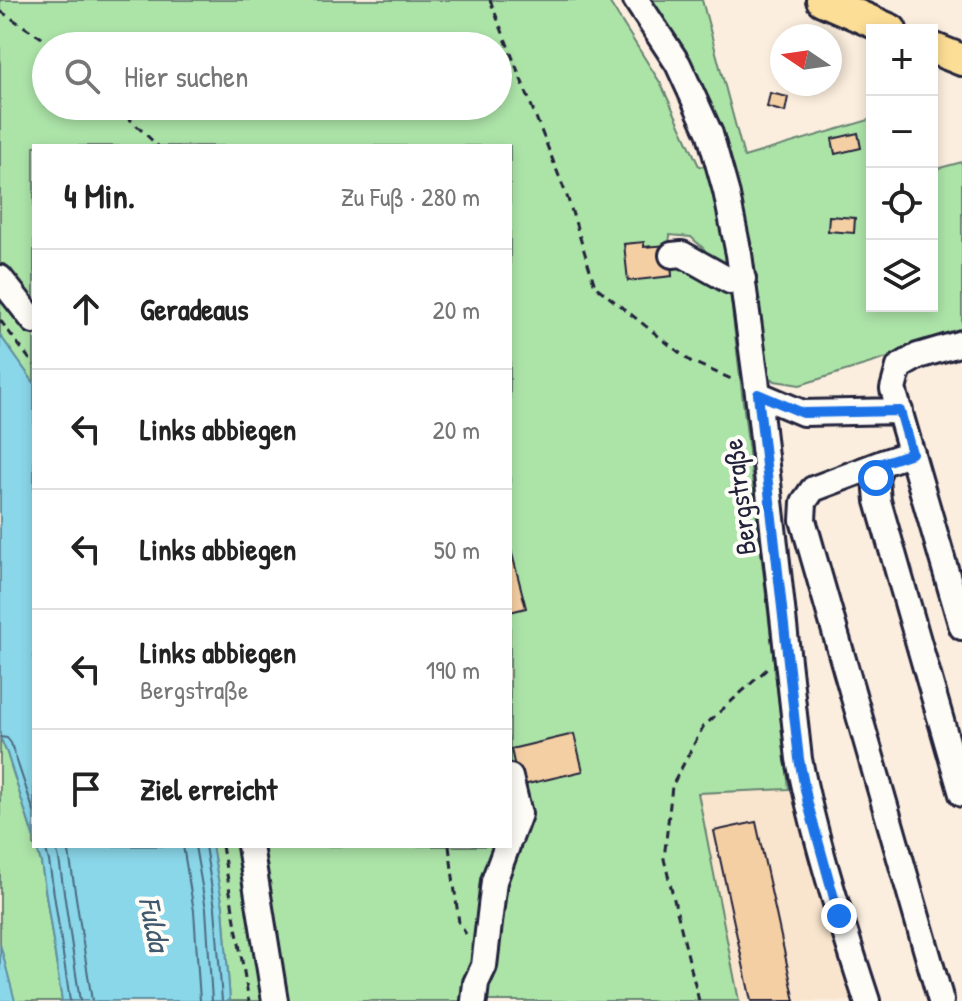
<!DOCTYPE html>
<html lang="de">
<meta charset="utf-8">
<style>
:root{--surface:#fff;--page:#f2f2f2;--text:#222;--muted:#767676;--line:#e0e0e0}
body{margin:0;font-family:"Patrick Hand",sans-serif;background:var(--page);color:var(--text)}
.controls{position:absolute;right:24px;top:24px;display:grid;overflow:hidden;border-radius:0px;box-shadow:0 4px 12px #0003}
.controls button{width:72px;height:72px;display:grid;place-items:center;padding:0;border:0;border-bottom:2px solid var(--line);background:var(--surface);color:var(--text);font:40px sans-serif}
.compass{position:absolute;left:770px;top:24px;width:72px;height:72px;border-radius:50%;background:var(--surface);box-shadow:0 4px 12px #0003;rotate:283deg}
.stop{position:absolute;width:24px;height:24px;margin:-18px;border:6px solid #1a73e8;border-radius:50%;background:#fff}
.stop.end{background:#1a73e8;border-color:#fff;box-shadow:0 2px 8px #0008}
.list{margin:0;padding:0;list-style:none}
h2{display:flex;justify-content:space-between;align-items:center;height:104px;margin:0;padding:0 32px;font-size:34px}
h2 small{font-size:26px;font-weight:400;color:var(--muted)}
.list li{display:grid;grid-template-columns:52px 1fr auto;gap:24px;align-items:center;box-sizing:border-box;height:120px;padding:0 32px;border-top:2px solid var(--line)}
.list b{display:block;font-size:30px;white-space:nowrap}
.list p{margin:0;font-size:26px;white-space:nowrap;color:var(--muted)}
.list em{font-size:26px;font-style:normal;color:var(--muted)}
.icon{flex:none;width:44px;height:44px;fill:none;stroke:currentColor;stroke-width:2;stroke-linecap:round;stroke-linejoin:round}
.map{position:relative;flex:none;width:962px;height:1001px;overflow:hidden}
.search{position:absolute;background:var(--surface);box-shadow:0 4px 12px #0003;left:32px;top:32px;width:480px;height:88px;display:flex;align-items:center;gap:20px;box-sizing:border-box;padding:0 28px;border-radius:44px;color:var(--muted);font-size:30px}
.panel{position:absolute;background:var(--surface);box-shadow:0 4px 12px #0003;left:32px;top:144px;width:480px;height:704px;border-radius:0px}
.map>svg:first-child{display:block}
</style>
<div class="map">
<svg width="962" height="1001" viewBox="0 0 962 1001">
<rect width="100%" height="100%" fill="#fbeede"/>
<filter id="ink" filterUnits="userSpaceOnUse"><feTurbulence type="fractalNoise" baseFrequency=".0125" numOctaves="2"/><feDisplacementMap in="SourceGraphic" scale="16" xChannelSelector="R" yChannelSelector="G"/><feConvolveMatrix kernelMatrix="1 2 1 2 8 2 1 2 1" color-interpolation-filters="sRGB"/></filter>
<g filter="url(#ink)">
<path fill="#f9e5cd" d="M789 789 857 1001H739L698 793Z"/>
<path fill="#ace4a8" stroke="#678372" stroke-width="2" fill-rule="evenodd" d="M0 0H608L661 84 699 166 707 167C713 191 732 247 724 269L710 259 704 249 691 237 670 235 669 245 644 247V243L625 244 672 276 671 262H679L730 292 789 789 698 793 739 1001H230L223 907 212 846H510V146H34V383L0 335ZM46 46H498V106H46Z
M647 0H702L744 157 872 119V306H932V170L962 162V335L800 385 775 381 761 369 759 322 751 253 730 163Z
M0 737 7 753 34 839V846H36L41 862 62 1001H0Z"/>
<path fill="#8ad7e9" stroke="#608fa3" stroke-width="2" d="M0 335 34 383V839L7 753 0 737Z
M36 846H212L223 907 230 1001H62L41 862Z
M0 944 15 1001H0Z"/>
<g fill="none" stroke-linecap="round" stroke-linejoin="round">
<path stroke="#4c6a81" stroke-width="2" d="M0 737 7 738 11 743 34 812
M45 846 49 861 70 1001
M55 846 59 859 80 1001
M68 846 92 1001
M183 846 194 911 200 1001
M195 846 206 909 212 1001
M205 846 215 908 222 1001"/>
</g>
<path fill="#f5cfa4" stroke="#22223b" stroke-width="2" d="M770 93 788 97 785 112 767 107Z
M858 133 861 148 835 154 832 139Z
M829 216 855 218 854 233 828 231Z
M644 242V247L669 245 672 276 628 281 624 244Z
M510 546 526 608 510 612Z
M574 734 583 771 519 786 511 749Z
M756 822 795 1001H751L714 831Z"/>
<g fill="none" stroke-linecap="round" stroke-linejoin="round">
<g stroke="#22223b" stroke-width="30">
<path id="minor" d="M636 0 678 64 710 134 726 191 739 254 758 394 799 759C815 841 841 921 867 1001
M672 255 682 254 730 281 743 279
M0 278 34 321
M962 343 918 356 899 367 893 389 962 627
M758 394 803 413 900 411
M912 453 882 463 876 478 878 501 962 794
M882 463 813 489 804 502 803 520 941 1001
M510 777 519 814 510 838
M250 846 275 1001
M474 1001 476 983 484 966 494 881 507 846"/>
</g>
<g stroke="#22223b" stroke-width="36">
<path id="major" d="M822 0 891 30
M932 48 962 60"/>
</g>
<path stroke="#22223b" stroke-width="3" stroke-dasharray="8 6" stroke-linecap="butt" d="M490 0 568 199 595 286 690 361 736 381
M0 11 42 38 51 46
M116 106 158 146
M0 320 34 365
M222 846 249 1001
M449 846 459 923 466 934
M699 1001 664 859 672 786 703 727 767 669"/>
<use href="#minor" stroke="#fdfcf7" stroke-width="24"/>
<use href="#major" stroke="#fdde96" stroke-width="30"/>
</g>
</g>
<g fill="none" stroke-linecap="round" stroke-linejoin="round" filter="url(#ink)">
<path stroke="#1a73e8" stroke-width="10" d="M839 916 808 804 799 759 758 394 803 413 900 411 912 453 882 463 876 478"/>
</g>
<g text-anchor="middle" stroke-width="8" stroke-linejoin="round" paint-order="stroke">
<g font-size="28" fill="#22223b" stroke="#fdfcf7">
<text transform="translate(739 497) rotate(-97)" y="10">Bergstraße</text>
</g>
<g font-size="30" font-style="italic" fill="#41586f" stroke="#fdfcf7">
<text transform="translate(154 924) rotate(78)" y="10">Fulda</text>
</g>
</g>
</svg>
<div class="controls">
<button>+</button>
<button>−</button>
<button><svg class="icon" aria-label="locate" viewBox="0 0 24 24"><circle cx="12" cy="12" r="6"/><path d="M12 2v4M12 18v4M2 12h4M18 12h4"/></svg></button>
<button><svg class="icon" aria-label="layers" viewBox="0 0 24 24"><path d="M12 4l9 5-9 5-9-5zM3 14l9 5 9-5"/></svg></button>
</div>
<svg class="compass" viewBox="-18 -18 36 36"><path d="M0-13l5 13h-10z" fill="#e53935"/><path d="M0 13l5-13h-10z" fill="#767676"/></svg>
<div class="stop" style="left:876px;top:478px"></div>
<div class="stop end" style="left:839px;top:916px"></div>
<div class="search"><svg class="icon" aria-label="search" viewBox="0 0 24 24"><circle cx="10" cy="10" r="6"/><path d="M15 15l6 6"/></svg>Hier suchen</div>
<section class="panel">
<h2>4 Min.<small>Zu Fuß · 280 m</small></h2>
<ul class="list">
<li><svg class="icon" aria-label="ahead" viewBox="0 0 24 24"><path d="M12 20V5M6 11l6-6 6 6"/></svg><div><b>Geradeaus</b></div><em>20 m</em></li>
<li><svg class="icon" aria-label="left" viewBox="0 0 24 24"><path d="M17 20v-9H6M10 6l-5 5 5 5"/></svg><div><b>Links abbiegen</b></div><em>20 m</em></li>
<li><svg class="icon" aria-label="left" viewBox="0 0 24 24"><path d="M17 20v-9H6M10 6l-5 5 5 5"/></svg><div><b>Links abbiegen</b></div><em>50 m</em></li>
<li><svg class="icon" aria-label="left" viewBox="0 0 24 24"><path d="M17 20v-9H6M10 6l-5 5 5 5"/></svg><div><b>Links abbiegen</b><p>Bergstraße</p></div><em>190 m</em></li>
<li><svg class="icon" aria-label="arrive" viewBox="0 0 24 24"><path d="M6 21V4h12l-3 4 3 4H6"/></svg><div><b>Ziel erreicht</b></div></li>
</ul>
</section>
</div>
